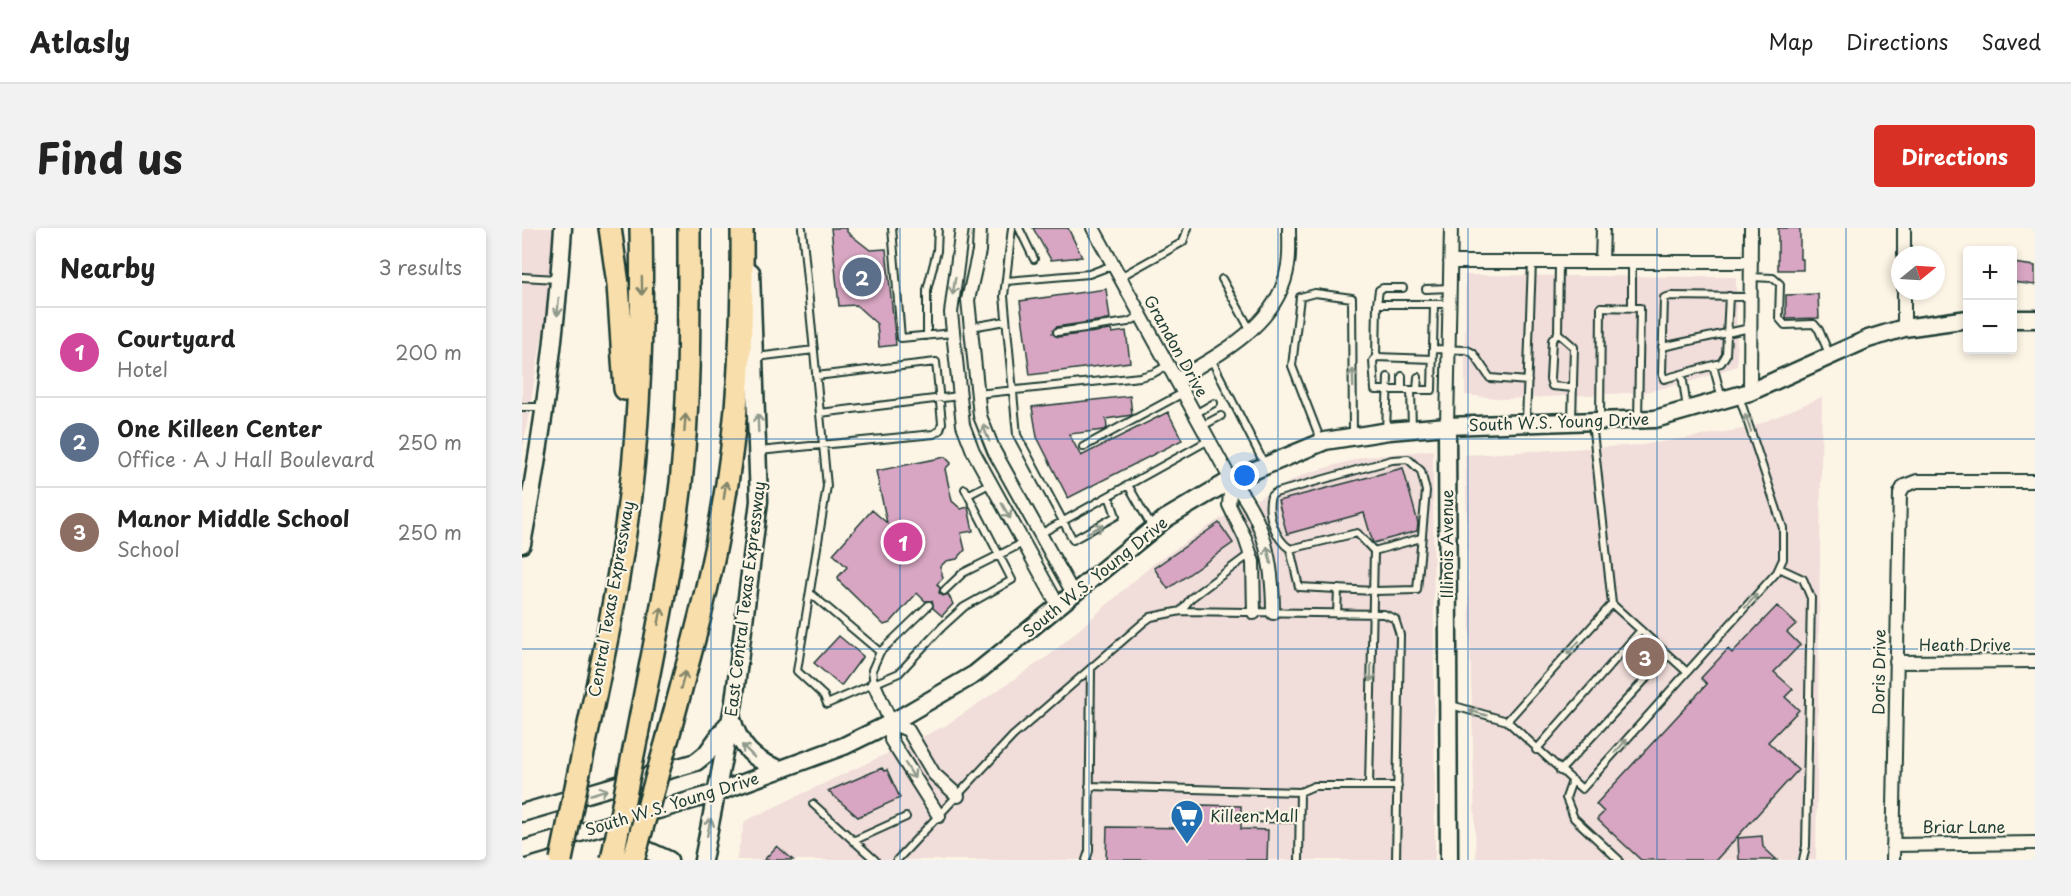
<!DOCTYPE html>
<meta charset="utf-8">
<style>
:root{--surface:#fff;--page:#f2f2f2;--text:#222;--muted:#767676;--line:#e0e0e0;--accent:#d93025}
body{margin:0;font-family:"Playpen Sans",sans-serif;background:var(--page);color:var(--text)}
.controls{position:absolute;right:18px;top:18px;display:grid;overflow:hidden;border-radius:6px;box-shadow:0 3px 9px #0003}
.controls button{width:54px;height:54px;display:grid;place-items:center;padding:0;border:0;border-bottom:2px solid var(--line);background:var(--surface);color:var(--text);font:30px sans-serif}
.compass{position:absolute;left:1369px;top:18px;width:54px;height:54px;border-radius:50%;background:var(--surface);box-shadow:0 3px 9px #0003;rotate:72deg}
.you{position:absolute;left:723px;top:248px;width:21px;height:21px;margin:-15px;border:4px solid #fff;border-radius:50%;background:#1a73e8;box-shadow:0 0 0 9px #1a73e833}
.badge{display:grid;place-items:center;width:39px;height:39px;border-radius:50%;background:var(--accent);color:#fff;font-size:20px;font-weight:700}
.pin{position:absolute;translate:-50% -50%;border:3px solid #fff;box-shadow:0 2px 6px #0006}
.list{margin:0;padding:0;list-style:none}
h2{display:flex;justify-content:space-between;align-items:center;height:78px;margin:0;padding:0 24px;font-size:26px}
h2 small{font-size:20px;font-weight:400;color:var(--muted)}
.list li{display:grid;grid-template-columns:39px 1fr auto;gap:18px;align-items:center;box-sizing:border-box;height:90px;padding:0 24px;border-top:2px solid var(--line)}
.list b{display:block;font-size:22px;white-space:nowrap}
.list p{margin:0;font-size:20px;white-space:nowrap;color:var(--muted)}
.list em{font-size:20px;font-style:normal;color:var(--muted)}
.map{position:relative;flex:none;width:1513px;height:632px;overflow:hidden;border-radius:6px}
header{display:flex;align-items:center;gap:36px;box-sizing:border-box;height:84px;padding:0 30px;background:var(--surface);border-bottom:2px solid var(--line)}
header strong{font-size:28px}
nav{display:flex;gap:33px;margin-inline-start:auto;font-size:21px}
.intro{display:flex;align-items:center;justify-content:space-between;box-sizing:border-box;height:144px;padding:0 36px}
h1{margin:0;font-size:42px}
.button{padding:15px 27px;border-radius:6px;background:var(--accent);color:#fff;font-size:21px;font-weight:700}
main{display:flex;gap:36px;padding:0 36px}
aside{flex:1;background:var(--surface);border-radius:6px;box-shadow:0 3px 9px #0003}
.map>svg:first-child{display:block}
</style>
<header>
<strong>Atlasly</strong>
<nav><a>Map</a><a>Directions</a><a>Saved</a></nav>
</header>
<div class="intro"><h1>Find us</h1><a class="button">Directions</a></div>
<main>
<aside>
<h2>Nearby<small>3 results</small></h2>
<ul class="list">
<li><span class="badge" style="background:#d1479c">1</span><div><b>Courtyard</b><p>Hotel</p></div><em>200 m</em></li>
<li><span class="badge" style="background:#5c6f8a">2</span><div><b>One Killeen Center</b><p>Office · A J Hall Boulevard</p></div><em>250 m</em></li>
<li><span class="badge" style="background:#8d6e63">3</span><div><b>Manor Middle School</b><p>School</p></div><em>250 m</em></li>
</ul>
</aside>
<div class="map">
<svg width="1513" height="632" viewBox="0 0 1513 632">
<rect width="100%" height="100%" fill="#fcf5e5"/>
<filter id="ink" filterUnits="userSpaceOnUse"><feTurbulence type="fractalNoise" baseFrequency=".0167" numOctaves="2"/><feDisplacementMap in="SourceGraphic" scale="12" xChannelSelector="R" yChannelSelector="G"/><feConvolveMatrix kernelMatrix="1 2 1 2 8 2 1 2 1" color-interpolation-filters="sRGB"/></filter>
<g filter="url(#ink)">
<path fill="#f1ddda" d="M0 0H31L25 80 0 225Z
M943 47 1214 49 1215 138 1171 153 1124 164 984 171 943 167Z
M1300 169 1294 632H954L943 227 1120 217 1228 200Z
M911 222 913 632H214L223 593 423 498 529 426 630 337 696 292 782 246 842 229Z"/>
<path fill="#d8a6c2" stroke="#1f3d34" stroke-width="1.5" d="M309 0H325V4L348 22 364 21 374 117 357 119 355 96 334 77 317 78Z
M511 0H546L560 29 529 32Z
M1256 0H1278V31H1281V42H1256Z
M1491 35 1513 38V57L1491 54Z
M584 61 588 91 534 99 530 105 536 109 589 102 590 105 604 103 608 134 508 147 498 73Z
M1296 66 1297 90 1264 91V67Z
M608 168 610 187 584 191 585 200 582 202 547 206 559 228 646 184 660 212 546 270 515 209 510 179Z
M423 229 429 235 423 241 430 273 439 281 446 279 451 303 439 305 443 322 435 331 424 333 418 339 421 350 415 356 418 360 417 365 421 368 426 366 431 376 420 388 411 380 410 373H403L395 365 368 395 362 397 317 353 316 349 325 339 311 326 350 282 365 295 354 243Z
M881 240 896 295 895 303 851 315 842 285 765 306 756 273Z
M697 295 711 315 646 361 632 340Z
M1255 378 1274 396 1265 404 1278 417 1252 444 1271 461 1263 469 1277 482 1246 514 1276 542 1194 632H1119L1075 591 1082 584 1074 576 1185 456 1179 450 1206 421 1210 425Z
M317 408 341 428 319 458 292 435Z
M360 540 362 543 365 542 378 570 336 589 306 563Z
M679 577 719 578V601L746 602 745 632H584L585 599 678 600Z
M1240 608 1241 619 1255 632H1217L1216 610Z
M255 618 271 632H242Z"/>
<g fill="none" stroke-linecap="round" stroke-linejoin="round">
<g stroke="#1f3d34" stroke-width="10">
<path id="lane" d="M280 0 305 258 275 443 302 468 305 476 377 445 420 399 442 379 490 352 443 261
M370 0 379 110 431 105
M490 0 482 68 495 207 551 312 594 288 587 268
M497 0 512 31
M1037 35 1036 105 1052 119 1050 191
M0 49 35 51
M598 49 661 14 666 0
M1229 49 1251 50 1258 56 1257 90 1263 97 1292 96 1297 102 1308 128
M700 51 729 103
M484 53 567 46 591 37
M904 61 928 60
M1207 68 1204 127 1199 135 1142 151 1140 145 1142 70 1149 68 1228 69
M855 76 857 62 861 60H881
M912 76 910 162H853L851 133 854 129 855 76H927
M1110 80V34
M449 99 484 93
M535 104 606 94 619 88
M1036 105 1030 112 1028 151 1030 158 1051 160
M405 108V62L415 23 416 0
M1140 119 1228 100
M911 121 945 122 951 125 968 150 1006 153
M234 129 292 122
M854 129 911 131
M689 131 743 237
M1191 137 1200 171
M1160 146 1165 181
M880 162V148
M889 162 890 200
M895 162 896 149
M455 166 618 149 632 145 646 137
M0 179H20
M298 185 437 168
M673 186 692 175
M1078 192 1079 79 1118 80 1116 191
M1004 194 1010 34
M1070 194 1090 376 1165 444
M680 198 699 188
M864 203 866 149
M799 213 770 138 778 69 793 65 830 70 831 208
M561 219 661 165
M237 223 412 206 418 202 420 195 414 134 294 148
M606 257 631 301
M446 267 469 255
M518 306 687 212
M768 321C753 311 744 285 749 268L753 265 870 232 886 231 899 243 904 263 895 362 852 363 777 359 768 321 835 305 852 323 847 558
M852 323 899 310
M1257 340 1281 351 1289 370 1284 618 1281 632
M422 363 441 345 501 315
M288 365 358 424
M659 383 669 370 728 326
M815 386 816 361
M352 456 350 442 358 424 407 377
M929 477 985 493 1060 561 1255 344 1261 331V300L1217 168
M985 493 1090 376
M1014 522 1119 402
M1038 543 1146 427
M1050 553 1044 570 1052 590 1097 632
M567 558 778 564 792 558H876
M291 576 353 632
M727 590 777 591
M331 613 384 589
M375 632 491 508 622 394 629 389 659 383 862 386 873 391 878 407 874 632
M564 632 567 623 569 440
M777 632 778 564"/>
</g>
<g stroke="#1f3d34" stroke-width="16">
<path id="street" d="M440 0 429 85 441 197 451 223 537 379
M458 0 457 23 446 72 458 188 472 223 552 367
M571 0 709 252C743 291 751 335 751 385
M1382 27V0
M928 34H1229
M1080 34 1081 0
M1382 100V63
M654 152C699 125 758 96 766 37 768 25 767 12 767 0
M1228 164 1229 0
M925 198 929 0
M709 252 707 277 723 310 731 334 732 385
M1374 434 1513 433
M352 456 369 495V512L417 588
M369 495 386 502 412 546 436 568
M1371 617 1513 615
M1371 632 1378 265 1382 258 1395 253H1513"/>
</g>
<g stroke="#1f3d34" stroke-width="21">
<path id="secondary" d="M1490 91H1513
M925 198 927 632
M0 316C20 211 34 107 41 0
M210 491C218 519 231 532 258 541
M0 585 174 534 184 526 205 497
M0 622 194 565 322 518 369 495 453 446 643 291 709 252 803 213 867 203 925 198 1133 191 1228 164 1346 111 1382 100 1446 91
M103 626 125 622 147 632
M181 632 212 474 237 273 229 44"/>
</g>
<g stroke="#1f3d34" stroke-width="26">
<path id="highway" d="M88 0 96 56 103 161
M115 507C131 423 149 340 159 255 168 170 167 85 167 0
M146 509C165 438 185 368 198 296 217 198 221 99 220 0
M62 520C77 449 93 377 103 305 118 204 121 102 119 0"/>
</g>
<use href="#lane" stroke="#fcf5e5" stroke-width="6"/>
<use href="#street" stroke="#fcf5e5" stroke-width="12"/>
<use href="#secondary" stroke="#fcf5e5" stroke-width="16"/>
<use href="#highway" stroke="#f8deab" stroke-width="21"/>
<g stroke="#1f3d34" stroke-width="26" stroke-linecap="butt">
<path id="highway-bridge" d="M39 632 62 520
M90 632 115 507
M111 632 146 509"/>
</g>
<use href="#highway-bridge" stroke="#f8deab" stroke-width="21"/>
</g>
<defs><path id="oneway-shaft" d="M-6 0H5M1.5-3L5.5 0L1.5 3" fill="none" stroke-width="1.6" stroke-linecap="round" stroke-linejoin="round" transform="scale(1.5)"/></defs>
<g stroke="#81856a">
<use href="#oneway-shaft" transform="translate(120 58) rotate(89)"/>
<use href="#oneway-shaft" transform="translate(163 195) rotate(-86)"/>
<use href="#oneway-shaft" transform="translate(203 262) rotate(-82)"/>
<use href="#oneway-shaft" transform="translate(138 388) rotate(-79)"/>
<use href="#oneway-shaft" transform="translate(161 452) rotate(-75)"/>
</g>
<g stroke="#8e998c">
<use href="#oneway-shaft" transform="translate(432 58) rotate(99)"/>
<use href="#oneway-shaft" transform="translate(36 79) rotate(95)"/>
<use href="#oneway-shaft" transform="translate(831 150) rotate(-91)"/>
<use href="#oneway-shaft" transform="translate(236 195) rotate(-92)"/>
<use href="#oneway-shaft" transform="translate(1226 195) rotate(-109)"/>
<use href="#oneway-shaft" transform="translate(464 205) rotate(-112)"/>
<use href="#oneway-shaft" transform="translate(484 283) rotate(61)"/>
<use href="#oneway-shaft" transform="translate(573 301) rotate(-27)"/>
<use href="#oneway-shaft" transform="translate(747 327) rotate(-103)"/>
<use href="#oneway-shaft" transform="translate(1229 373) rotate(-48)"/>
<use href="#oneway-shaft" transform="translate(1051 420) rotate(132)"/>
<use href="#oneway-shaft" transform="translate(849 445) rotate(91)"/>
<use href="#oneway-shaft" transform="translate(956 485) rotate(-164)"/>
<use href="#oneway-shaft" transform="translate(1099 518) rotate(-48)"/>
<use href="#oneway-shaft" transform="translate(226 523) rotate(-135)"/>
<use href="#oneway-shaft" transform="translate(388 543) rotate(58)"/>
<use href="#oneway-shaft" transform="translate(77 564) rotate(-17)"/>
<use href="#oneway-shaft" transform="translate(187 599) rotate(-78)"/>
</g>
</g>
<path fill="none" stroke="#1f6fb2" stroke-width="1.5" stroke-opacity="0.55" d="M189 0V632M378 0V632M567 0V632M756 0V632M946 0V632M1135 0V632M1324 0V632M0 211H1513M0 421H1513"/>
<defs>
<g id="supermarket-pin" transform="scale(1.725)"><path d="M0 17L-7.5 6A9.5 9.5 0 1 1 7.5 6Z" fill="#1f6fb2" stroke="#fcf5e5"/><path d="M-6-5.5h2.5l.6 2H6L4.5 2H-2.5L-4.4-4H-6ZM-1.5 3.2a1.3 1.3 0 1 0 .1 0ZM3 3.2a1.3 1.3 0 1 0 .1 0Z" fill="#fff"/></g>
</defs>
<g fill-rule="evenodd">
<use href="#supermarket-pin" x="665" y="588"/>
</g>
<g text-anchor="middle" stroke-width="4.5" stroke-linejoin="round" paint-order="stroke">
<g font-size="16" fill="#1f3d34" stroke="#fcf5e5">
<text transform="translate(654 118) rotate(61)" y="6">Grandon Drive</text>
<text transform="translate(1037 194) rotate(-2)" y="6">South W.S. Young Drive</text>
<text transform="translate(925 316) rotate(-90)" y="6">Illinois Avenue</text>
<text transform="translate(573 349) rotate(-39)" y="6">South W.S. Young Drive</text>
<text transform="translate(89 371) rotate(-80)" y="6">Central Texas Expressway</text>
<text transform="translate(223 371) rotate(-83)" y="6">East Central Texas Expressway</text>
<text x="1443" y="423">Heath Drive</text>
<text transform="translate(1357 444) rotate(-89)" y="6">Doris Drive</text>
<text transform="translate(150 576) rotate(-17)" y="6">South W.S. Young Drive</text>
<text x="1442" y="605">Briar Lane</text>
</g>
<g font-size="16" fill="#1f3d34" stroke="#fcf5e5" text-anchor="start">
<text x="688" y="594">Killeen Mall</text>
</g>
</g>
</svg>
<div class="controls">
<button>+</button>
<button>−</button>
</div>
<svg class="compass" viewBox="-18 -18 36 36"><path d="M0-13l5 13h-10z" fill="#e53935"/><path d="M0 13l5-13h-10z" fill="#767676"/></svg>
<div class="you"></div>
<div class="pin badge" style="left:381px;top:314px;background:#d1479c">1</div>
<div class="pin badge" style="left:340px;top:49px;background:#5c6f8a">2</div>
<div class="pin badge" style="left:1123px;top:429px;background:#8d6e63">3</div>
</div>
</main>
